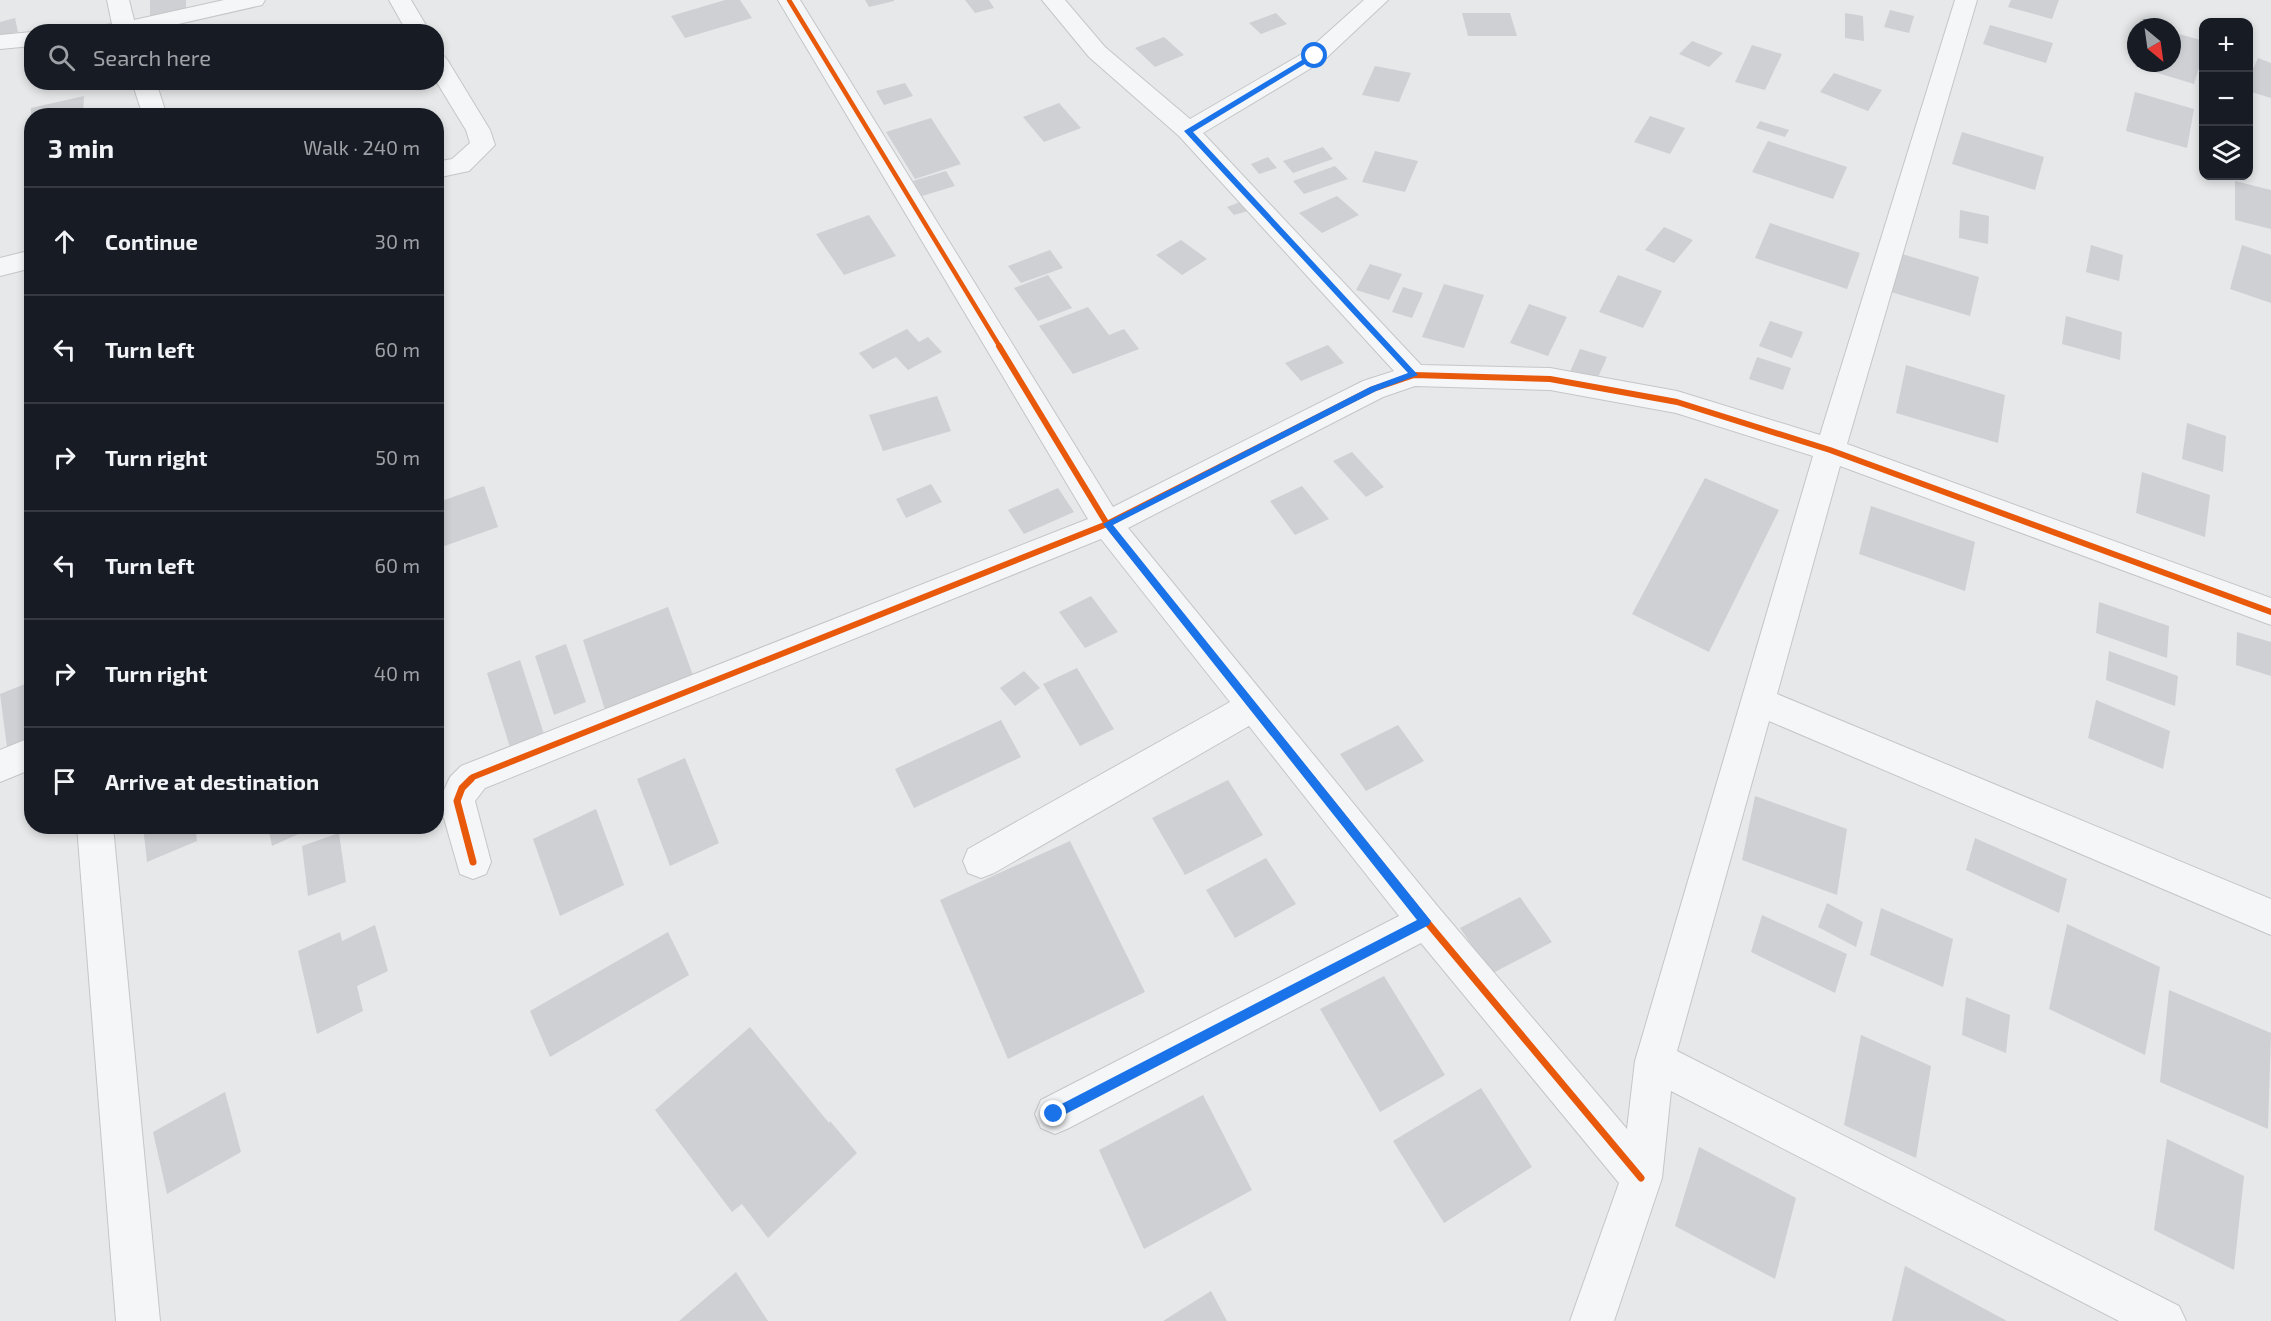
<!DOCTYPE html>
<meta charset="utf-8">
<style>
:root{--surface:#171b24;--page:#242831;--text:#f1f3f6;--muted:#9ea1a6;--line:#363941}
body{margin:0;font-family:"Exo 2",sans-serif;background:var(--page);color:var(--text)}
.controls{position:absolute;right:18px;top:18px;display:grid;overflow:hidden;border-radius:12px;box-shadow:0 3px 9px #0003}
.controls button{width:54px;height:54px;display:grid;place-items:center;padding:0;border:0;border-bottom:2px solid var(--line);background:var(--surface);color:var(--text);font:30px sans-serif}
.compass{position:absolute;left:2127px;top:18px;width:54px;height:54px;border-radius:50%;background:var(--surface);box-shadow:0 3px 9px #0003;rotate:151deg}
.stop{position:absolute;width:18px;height:18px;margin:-14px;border:4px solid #1a73e8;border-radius:50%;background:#fff}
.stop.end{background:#1a73e8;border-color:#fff;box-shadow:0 2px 6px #0008}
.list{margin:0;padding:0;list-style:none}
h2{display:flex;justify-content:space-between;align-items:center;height:78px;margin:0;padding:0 24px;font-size:26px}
h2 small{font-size:20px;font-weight:400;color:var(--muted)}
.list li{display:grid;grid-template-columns:39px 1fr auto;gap:18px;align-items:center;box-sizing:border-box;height:108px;padding:0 24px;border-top:2px solid var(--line)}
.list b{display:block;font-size:22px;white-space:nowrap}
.list em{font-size:20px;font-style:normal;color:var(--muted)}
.icon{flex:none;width:33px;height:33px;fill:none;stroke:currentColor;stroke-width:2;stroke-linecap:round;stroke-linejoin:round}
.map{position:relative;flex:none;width:2271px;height:1321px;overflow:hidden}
.search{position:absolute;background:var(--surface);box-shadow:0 3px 9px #0003;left:24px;top:24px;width:420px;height:66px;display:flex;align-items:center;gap:15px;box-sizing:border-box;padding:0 21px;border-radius:24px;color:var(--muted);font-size:22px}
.panel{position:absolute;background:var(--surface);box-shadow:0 3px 9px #0003;left:24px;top:108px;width:420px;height:726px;border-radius:24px}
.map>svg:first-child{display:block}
</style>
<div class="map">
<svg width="2271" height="1321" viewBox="0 0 2271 1321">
<rect width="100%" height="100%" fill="#e6e8ea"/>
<path fill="#ced0d3" d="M150 0H186V9L150 17Z
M725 0H740L752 18 685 38 671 16Z
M865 0H894V1L869 7Z
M965 0H989L994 8 975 13Z
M2011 0H2059L2052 19 2008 7Z
M1890 10 1914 16 1909 33 1884 27Z
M1276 13 1287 24 1261 34 1249 23Z
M1462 13H1510L1517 36H1468Z
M1845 13 1863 16 1864 41 1845 38Z
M15 18 18 32 0 36V22Z
M1990 25 2053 43 2046 63 1983 44Z
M2172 32 2204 41V51L2194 84 2135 66 2136 63H2172Z
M1164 37 1184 55 1155 67 1135 48Z
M1692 41 1723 53 1709 67 1679 54Z
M1752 45 1782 54 1765 90 1735 82Z
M2258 58 2271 63V98L2248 91V80Z
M1375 66 1411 73 1399 102 1362 95Z
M1834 73 1882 90 1868 111 1820 92Z
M905 83 913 96 884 105 876 91Z
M2135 92 2194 109 2187 148 2126 131Z
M84 96 83 116H31V108Z
M1059 103 1081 128 1044 142 1023 117Z
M1650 116 1685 128 1670 154 1634 142Z
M931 118 961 164 915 179 886 132Z
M1760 121 1789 130 1785 137 1756 128Z
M1962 132 2044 157 2035 190 1952 164Z
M1768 141 1847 167 1833 199 1752 172Z
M1323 147 1333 159 1293 173 1283 161Z
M1375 151 1418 161 1405 192 1362 182Z
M1268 157 1277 168 1259 174 1251 164Z
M1335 166 1348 179 1304 194 1293 181Z
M946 171 955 186 922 196 913 181Z
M2235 181 2271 190V229L2235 220Z
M1337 196 1359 215 1322 233 1299 213Z
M1240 202 1248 211 1234 215 1227 207Z
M1960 210 1989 216 1988 244 1959 238Z
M869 215 896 256 844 275 816 234Z
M1770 223 1860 253 1847 289 1755 258Z
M1664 227 1693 240 1674 263 1645 250Z
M1181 240 1207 259 1182 275 1156 255Z
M2091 245 2123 255 2119 281 2086 272Z
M2242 245 2271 255V303L2230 289Z
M1050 250 1063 268 1021 283 1008 266Z
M1902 254 1979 277 1970 316 1891 292Z
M1370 264 1402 274 1389 300 1356 290Z
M1048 275 1072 308 1038 321 1014 288Z
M1618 275 1662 291 1643 328 1599 312Z
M1444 284 1484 295 1464 348 1422 337Z
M1403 287 1423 293 1412 318 1392 312Z
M1529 304 1567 317 1548 356 1510 343Z
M1088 307 1109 335 1124 329 1139 349 1073 374 1039 326Z
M2066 316 2122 332 2120 360 2062 344Z
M1770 321 1803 332 1792 358 1759 346Z
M907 329 919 342 928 337 942 352 908 370 896 357 873 369 859 353Z
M1328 345 1344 363 1301 381 1285 363Z
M1580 349 1607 357 1596 382 1569 374Z
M1757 357 1791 368 1783 390 1749 379Z
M1906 365 2005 395 1998 443 1896 413Z
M937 396 951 431 883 451 869 415Z
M2187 423 2226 436 2223 472 2182 459Z
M1352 452 1384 487 1366 497 1333 461Z
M2142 472 2210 495 2205 537 2136 513Z
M1705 478 1779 510 1709 652 1632 614Z
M931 484 942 502 906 518 896 499Z
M484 486 498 527 436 549V503Z
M1302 486 1329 519 1295 535 1270 501Z
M1058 488 1074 512 1024 534 1008 510Z
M1871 506 1975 542 1965 591 1859 554Z
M1091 596 1118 632 1085 648 1059 612Z
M2099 602 2169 626 2167 658 2096 633Z
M668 607 694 678 606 713 583 640Z
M2237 632 2271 642V676L2236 665Z
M566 644 586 702 554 715 535 656Z
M2109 651 2178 676 2175 706 2106 680Z
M520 660 546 740 512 754 487 673Z
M1077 668 1114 729 1080 746 1043 684Z
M1024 671 1040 688 1015 706 1000 688Z
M30 682 32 737 7 747 0 694Z
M2096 700 2170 731 2163 769 2088 738Z
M1001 720 1021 757 914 808 895 769Z
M1398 725 1424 761 1366 791 1340 754Z
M685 758 719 843 670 866 637 779Z
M1228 780 1263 835 1185 875 1152 818Z
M1755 796 1847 829 1837 895 1742 860Z
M596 809 624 885 560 916 533 839Z
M143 826H195L197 841 147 862Z
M268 826H316L272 846Z
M339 833 346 882 308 896 302 846Z
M1975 838 2067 879 2059 913 1966 870Z
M1070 841 1145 992 1008 1059 940 900Z
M1266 858 1296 904 1235 938 1206 890Z
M1520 897 1552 942 1491 974 1460 928Z
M1827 903 1863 922 1856 947 1818 927Z
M1881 908 1953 939 1943 987 1870 955Z
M1762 915 1847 954 1835 993 1751 952Z
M2067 924 2160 967 2145 1055 2049 1009Z
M375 925 388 971 357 986 363 1011 317 1034 298 951 340 932 342 941Z
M668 932 689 975 550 1057 530 1011Z
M1384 976 1445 1075 1380 1112 1320 1009Z
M2169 990 2271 1033 2268 1129 2160 1082Z
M1966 997 2010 1015 2006 1053 1962 1035Z
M750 1027 829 1123 830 1121 857 1153 768 1238 742 1204 732 1212 655 1110Z
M1861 1035 1931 1066 1916 1158 1844 1125Z
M1481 1088 1532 1167 1444 1223 1393 1141Z
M225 1092 241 1152 167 1194 153 1132Z
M1203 1095 1252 1190 1144 1249 1099 1150Z
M2167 1139 2244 1176 2234 1270 2154 1230Z
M1699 1147 1796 1198 1775 1279 1675 1226Z
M1905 1266 2007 1321H1892Z
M736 1272 768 1321H679Z
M1211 1291 1227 1321H1163Z"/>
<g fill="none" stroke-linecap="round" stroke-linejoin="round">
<g stroke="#c4c6c8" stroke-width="2">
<path id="minor" d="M107 0H129L134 20 224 0H265L262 5 143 32H88L91 27 112 24Z
M389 0H411L430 32H407Z
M778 0H800L1113 507 1363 381 1394 371 1179 136 1089 57 1042 0H1065L1105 47 1190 119 1307 51 1364 0H1388L1323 61 1203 133 1421 365 1550 368 1677 391 1820 435 1955 0H1977L1847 444 2271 598V625L1840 466 1777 694 2271 899V935L1769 721 1677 1051 2179 1306 2186 1321H2119L1671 1091 1662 1178 1614 1321H1570L1619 1183 1421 943 1069 1128 1055 1134 1041 1128 1035 1114 1041 1100 1399 916 1249 726 994 873 981 878 968 873 963 861 968 849 1230 702 1101 539 485 788 475 801 491 862 486 874 473 879 460 874 439 801 450 777 461 766 1088 519ZM1415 386 1550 390 1676 413 1813 456 1635 1061 1627 1129 1439 908 1128 528 1383 397Z
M32 32V46L0 49V35Z
M436 54 444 56 448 61 490 130 495 145 469 171 436 178V162L452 159 470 143 466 130 436 81Z
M132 82H156L167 116H143Z
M32 250V268L0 276V258Z
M32 737V769L0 782V750Z
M77 826H113L160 1321H116Z"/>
</g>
<use href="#minor" fill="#f5f6f7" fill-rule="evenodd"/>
<g stroke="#f4f6f9" stroke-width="8">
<path id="cycleway-far2" d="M789 0 1000 347"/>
</g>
<g stroke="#f4f6f9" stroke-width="10">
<path id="cycleway-far1" d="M999 346 1107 524 1313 780
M470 780 473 777 1107 524 1373 389 1414 375 1550 379 1677 402 1830 450 2271 612"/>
</g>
<g stroke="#f4f6f9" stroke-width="10">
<path id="cycleway" d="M471 779 462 788 457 801 473 862
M1312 779 1426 921 1641 1178"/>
</g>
<use href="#cycleway-far2" stroke="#e8590c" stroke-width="4.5"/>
<use href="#cycleway-far1" stroke="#e8590c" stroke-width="6"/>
<use href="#cycleway" stroke="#e8590c" stroke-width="7"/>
</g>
<path fill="#1a73e8" d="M1312 54 1318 56 1193 132 1418 375 1376 391 1113 525 1431 921 1429 925 1054 1120 1049 1114 1050 1110 1417 920 1103 524 1370 387 1408 373 1184 131Z"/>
</svg>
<div class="controls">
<button>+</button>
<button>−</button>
<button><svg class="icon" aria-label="layers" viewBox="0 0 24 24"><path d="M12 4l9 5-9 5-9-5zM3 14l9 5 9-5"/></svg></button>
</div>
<svg class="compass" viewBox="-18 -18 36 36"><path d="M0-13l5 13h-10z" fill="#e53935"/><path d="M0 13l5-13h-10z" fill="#9ea1a6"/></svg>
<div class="stop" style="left:1315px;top:56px"></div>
<div class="stop end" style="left:1054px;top:1114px"></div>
<div class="search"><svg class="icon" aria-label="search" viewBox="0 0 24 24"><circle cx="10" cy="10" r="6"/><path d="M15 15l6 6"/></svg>Search here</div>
<section class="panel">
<h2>3 min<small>Walk · 240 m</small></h2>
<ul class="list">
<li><svg class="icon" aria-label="ahead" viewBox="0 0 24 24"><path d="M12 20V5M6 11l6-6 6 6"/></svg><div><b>Continue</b></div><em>30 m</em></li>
<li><svg class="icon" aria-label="left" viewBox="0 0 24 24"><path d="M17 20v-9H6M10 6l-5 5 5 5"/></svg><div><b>Turn left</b></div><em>60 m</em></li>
<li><svg class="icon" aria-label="right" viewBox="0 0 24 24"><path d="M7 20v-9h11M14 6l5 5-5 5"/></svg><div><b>Turn right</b></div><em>50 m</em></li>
<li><svg class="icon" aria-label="left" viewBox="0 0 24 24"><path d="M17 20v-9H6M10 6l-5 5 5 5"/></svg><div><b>Turn left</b></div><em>60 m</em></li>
<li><svg class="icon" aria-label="right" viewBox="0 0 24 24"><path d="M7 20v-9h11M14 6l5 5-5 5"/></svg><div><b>Turn right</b></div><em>40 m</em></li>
<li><svg class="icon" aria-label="arrive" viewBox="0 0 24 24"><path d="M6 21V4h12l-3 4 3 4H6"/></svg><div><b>Arrive at destination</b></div></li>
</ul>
</section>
</div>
